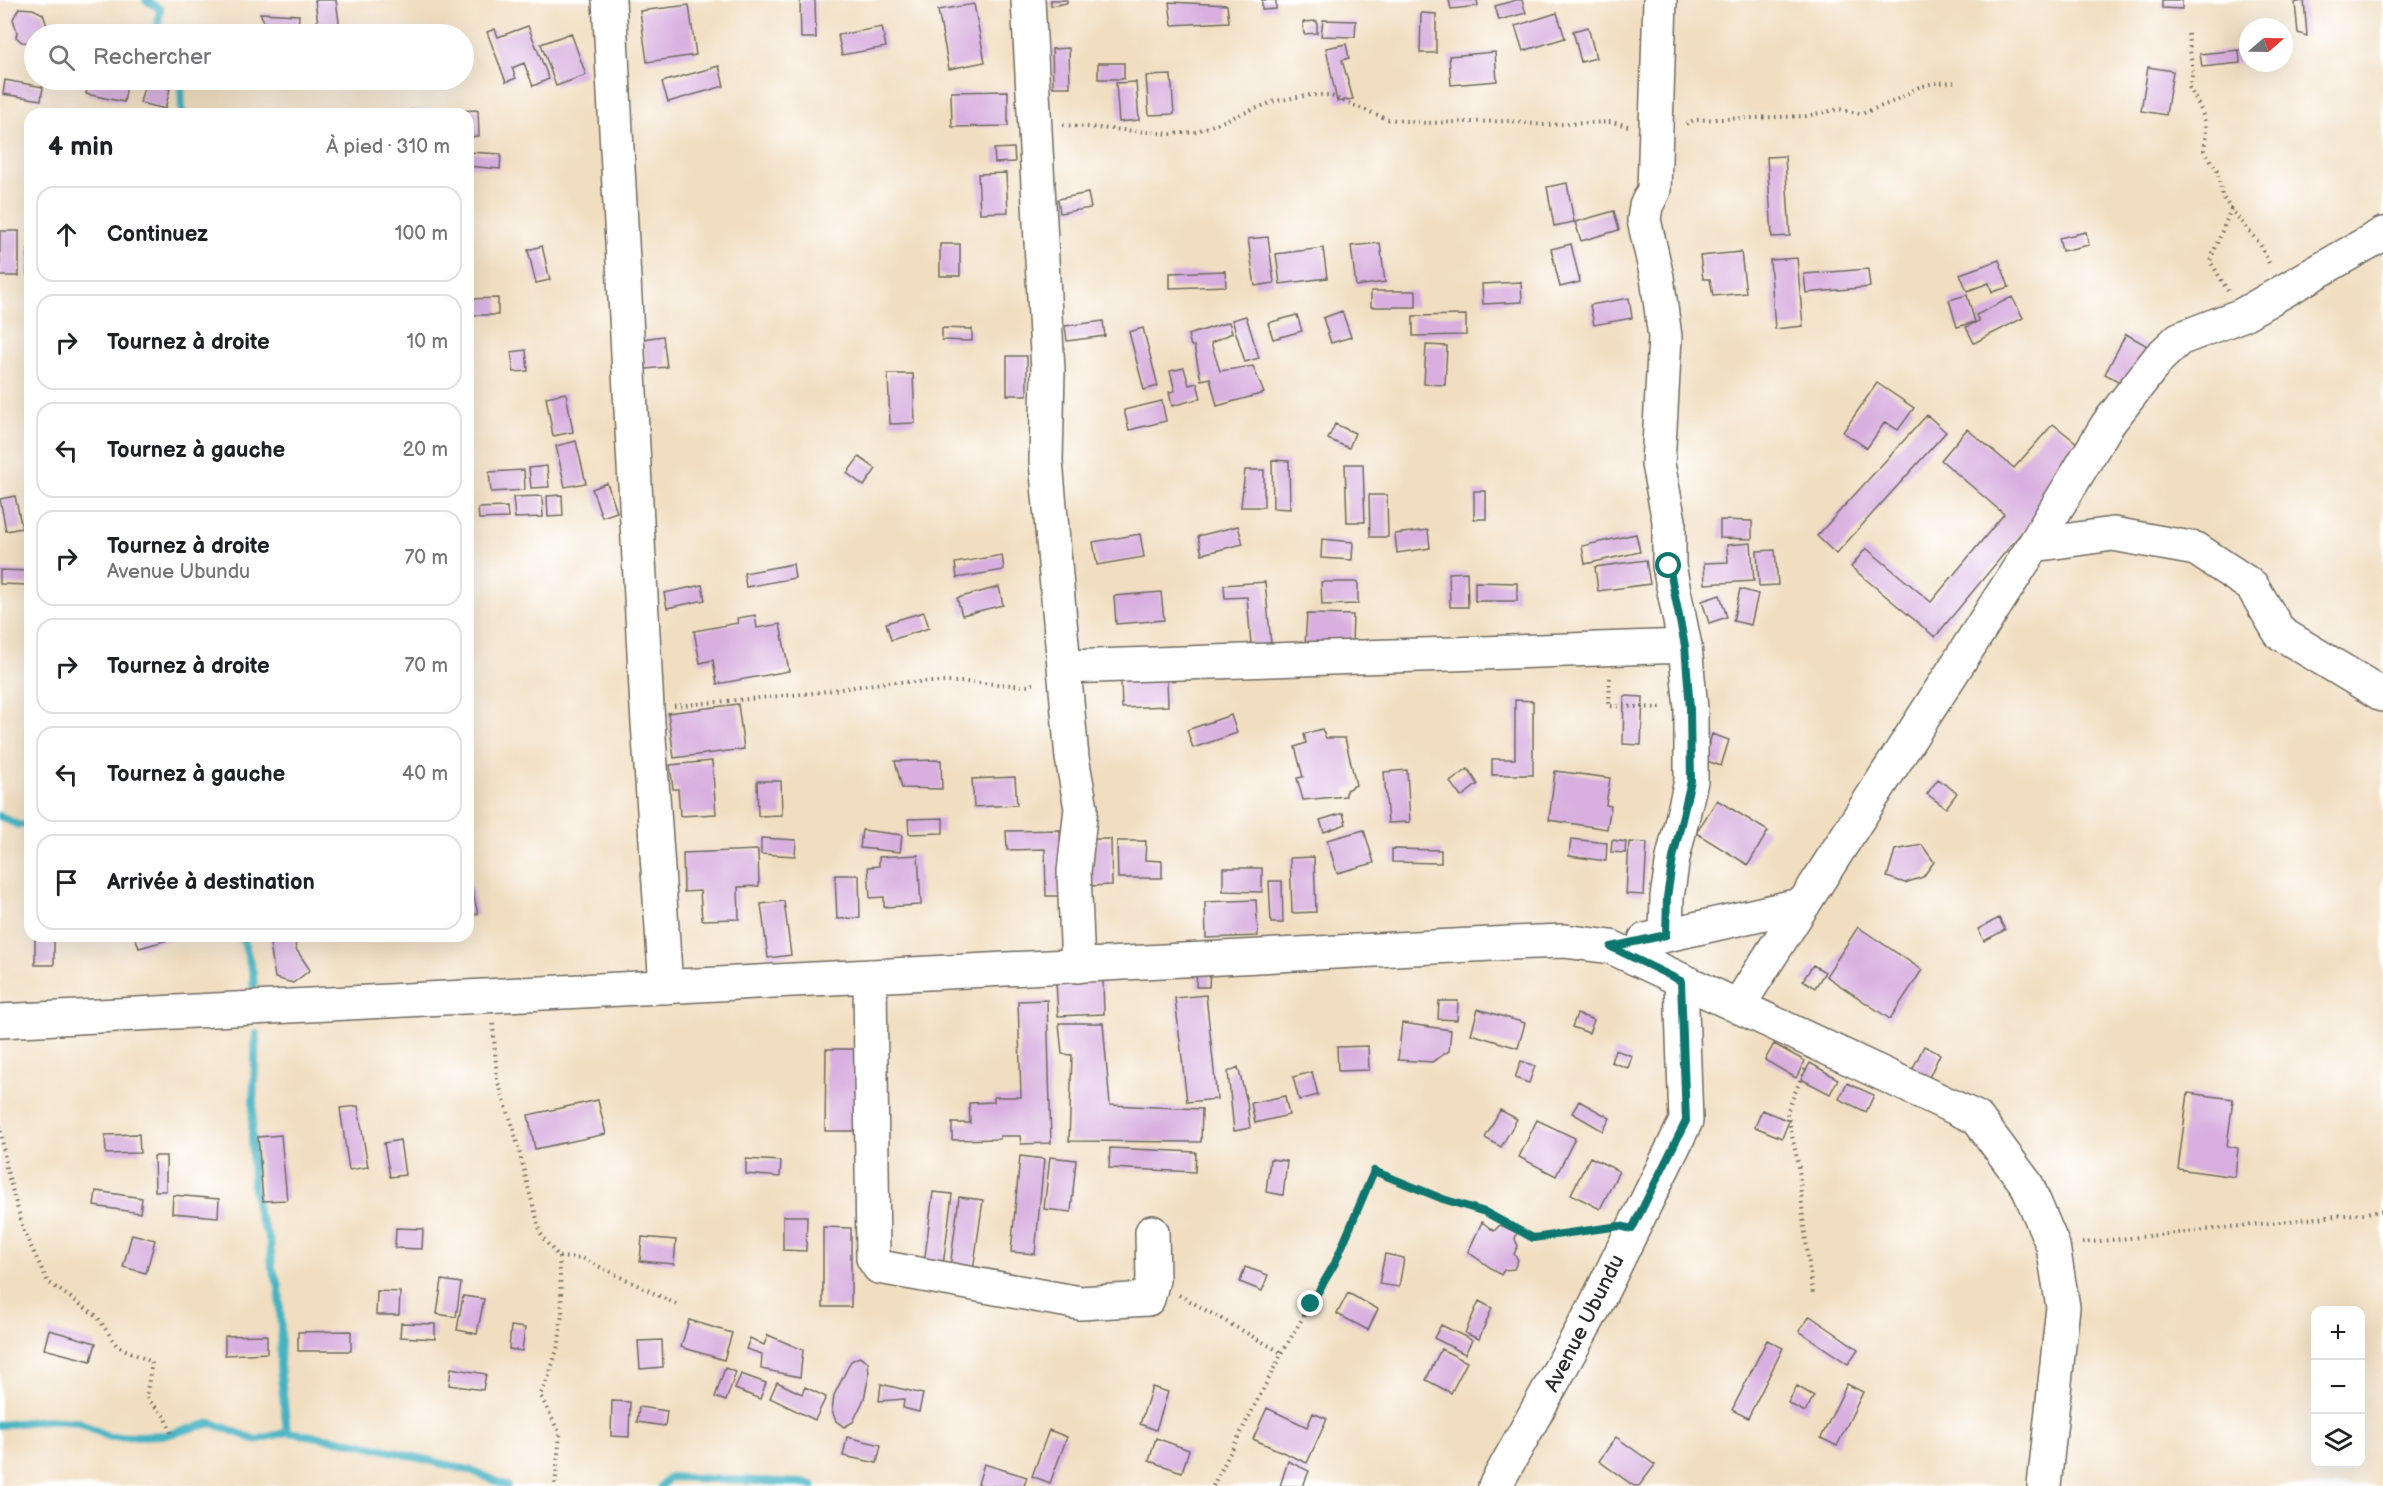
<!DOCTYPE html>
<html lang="fr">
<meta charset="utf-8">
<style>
:root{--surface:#fff;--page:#f2f2f2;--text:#202124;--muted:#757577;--line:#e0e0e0}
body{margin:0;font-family:"Balsamiq Sans",sans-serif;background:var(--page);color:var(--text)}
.controls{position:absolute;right:18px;bottom:18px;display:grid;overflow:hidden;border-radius:12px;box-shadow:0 6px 24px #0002}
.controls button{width:54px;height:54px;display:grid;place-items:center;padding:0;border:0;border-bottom:2px solid var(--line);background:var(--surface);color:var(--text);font:30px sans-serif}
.compass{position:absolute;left:2239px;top:18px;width:54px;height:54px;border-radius:50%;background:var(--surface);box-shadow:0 6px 24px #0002;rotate:70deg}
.stop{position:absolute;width:18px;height:18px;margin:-14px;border:4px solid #0f766e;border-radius:50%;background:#fff}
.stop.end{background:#0f766e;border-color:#fff;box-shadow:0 2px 6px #0008}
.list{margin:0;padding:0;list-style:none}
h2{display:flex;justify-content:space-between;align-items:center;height:78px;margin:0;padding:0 24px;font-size:26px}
h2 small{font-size:20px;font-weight:400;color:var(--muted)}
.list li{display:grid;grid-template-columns:39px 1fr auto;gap:18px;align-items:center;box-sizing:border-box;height:96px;margin:0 12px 12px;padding:0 12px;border:2px solid var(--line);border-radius:18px}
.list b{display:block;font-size:22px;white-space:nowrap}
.list p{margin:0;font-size:20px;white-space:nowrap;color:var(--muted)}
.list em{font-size:20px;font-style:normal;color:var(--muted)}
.icon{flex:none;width:33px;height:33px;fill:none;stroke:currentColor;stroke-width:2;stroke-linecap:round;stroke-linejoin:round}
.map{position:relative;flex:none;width:2383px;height:1486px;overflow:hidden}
.search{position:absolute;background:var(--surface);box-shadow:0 6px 24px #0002;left:24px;top:24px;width:450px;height:66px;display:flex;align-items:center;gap:15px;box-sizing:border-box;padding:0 21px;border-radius:33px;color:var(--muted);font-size:22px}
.panel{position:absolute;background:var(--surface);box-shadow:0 6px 24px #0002;left:24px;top:108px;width:450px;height:834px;border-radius:18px}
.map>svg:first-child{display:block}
</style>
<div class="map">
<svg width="2383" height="1486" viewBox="0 0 2383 1486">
<rect width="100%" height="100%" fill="#fff"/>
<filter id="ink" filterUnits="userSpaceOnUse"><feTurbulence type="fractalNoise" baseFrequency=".0167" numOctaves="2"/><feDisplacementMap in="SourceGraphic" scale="12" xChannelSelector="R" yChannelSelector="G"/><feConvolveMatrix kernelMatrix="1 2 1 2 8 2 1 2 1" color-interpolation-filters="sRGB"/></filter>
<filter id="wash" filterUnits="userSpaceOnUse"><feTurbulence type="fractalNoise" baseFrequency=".008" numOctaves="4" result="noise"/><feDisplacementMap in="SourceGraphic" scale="24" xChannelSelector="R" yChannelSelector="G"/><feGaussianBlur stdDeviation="1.35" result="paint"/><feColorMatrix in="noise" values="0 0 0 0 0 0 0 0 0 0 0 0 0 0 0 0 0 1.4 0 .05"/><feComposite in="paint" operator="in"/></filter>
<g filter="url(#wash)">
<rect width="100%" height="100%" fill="#f1dec1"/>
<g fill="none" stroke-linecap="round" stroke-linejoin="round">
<path stroke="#45b2c2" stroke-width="8" d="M146 0 160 9 157 34
M181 80 182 114
M0 816 18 825H30
M242 936 253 973 254 993
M256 1034 252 1132 253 1183 258 1213 270 1241 272 1268 279 1286 281 1328 280 1366 287 1432
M0 1425 45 1420 79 1422 109 1437 165 1435 212 1423 256 1440 287 1432 357 1443 473 1471 507 1486
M661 1486 670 1477 804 1483 813 1486"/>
</g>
<g id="blocks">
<path fill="#d8afdf" d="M315 0H336L340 29 319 32Z
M800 0H815L816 38H801Z
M1051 0H1067V3L1051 6Z
M1262 0H1276V9L1262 10Z
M1449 0H1477L1478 6 1451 9Z
M1516 0H1522L1526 13 1499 20 1495 6Z
M2162 0H2182V9L2162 8Z
M2304 0 2307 36 2298 33 2295 3Z
M1169 2 1227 5 1229 22 1172 25Z
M974 4 985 62 949 69 938 10Z
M689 5 696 55 647 62 640 11Z
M19 8 33 9 43 14 47 26 45 34H34V43L22 42 16 37 17 32 13 19Z
M260 13 299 15 298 34H270Z
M1421 13 1436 14V53H1420Z
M1557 13 1565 38 1523 51 1515 26Z
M1323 20 1356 21 1355 37 1321 36Z
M1317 21V33L1304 34 1303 22Z
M528 26 549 79 533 86 524 63 512 68 516 78 506 82 487 32 495 29 498 37Z
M882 27 886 47 842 55 838 35Z
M1588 27 1596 58 1581 62 1573 31Z
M571 33 586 75 556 86 541 44Z
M1346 44 1349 58 1342 60 1353 99 1337 102 1326 48Z
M1069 48 1070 87H1053L1052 49Z
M2239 50 2240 63 2202 67 2200 54Z
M1495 52 1497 81 1451 85 1449 56Z
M1098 63H1124V79H1098Z
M719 66 724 86 668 102 662 82Z
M2148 67 2173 71 2166 115 2141 111Z
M1171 75 1174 114 1149 115 1146 76Z
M5 80 43 87 41 100 3 94Z
M89 80H103L127 85 124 102 86 94Z
M316 80H333V86L317 88Z
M1136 82 1139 120 1119 122 1116 83Z
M145 83 170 89 165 109 140 103Z
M1008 91V126L952 127 951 92Z
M411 110H429V114H411Z
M478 110 479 136 468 137V114H433V112Z
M1014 148 1015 162 995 163 994 149Z
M468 152 501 154 500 169 468 166Z
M1785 156 1790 236 1772 237 1767 157Z
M1006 173 1008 212 980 213 978 174Z
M1567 183 1574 222 1554 226 1547 187Z
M1088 193 1091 208 1060 213 1058 199Z
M1614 211 1619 230 1581 241 1575 222Z
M0 231H19V276H0Z
M2086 232 2089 245 2062 251 2059 238Z
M1268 237 1274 283 1255 286 1248 239Z
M1380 243 1385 282 1356 286 1351 246Z
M940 244H960V276H940Z
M1571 244 1580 282 1560 287 1551 249Z
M542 246 550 280 536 283 528 250Z
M1323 248 1327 278 1280 284 1276 254Z
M28 249H30V276L27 275Z
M1741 252 1746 293 1713 296 1710 279H1703L1700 256Z
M1797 258 1803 326 1775 329 1770 260Z
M1999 260 2009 287 1992 292 1989 283 1967 291 1960 274Z
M1868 269 1870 287 1806 293 1804 274Z
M1225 271 1226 286 1170 288V273Z
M1521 282 1522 302 1483 304 1482 284Z
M1371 291H1416V307H1371Z
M1967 295 1975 322 1957 327 1949 300Z
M2012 297 2023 318 1974 343 1966 327 1979 321 1976 315Z
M498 298V315H468V299Z
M1629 298 1632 318 1594 325 1590 305Z
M1342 311 1351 337 1331 343 1323 318Z
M1297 315 1302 331 1273 339 1268 323Z
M1466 315V335L1413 336V316Z
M1246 316 1259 358 1245 362 1232 320Z
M1103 321 1105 336 1067 341 1065 326Z
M1229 322 1232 333 1211 343 1220 371 1253 366 1264 393 1217 406 1210 378 1201 380 1194 346H1191L1188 335Z
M942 328 972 329V341L942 340Z
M1143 328 1158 386 1144 390 1129 332Z
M2126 334 2151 348 2129 387 2105 374Z
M663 336 667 367 646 369 643 339Z
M1426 345 1447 346 1445 385 1424 384Z
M526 350 528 371 514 372 511 352Z
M1007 356H1027V395H1007Z
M1184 368 1189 385 1197 383 1201 398 1172 406 1169 392 1175 391 1170 371Z
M888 374H913L915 423 890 424Z
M1877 383 1914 408 1898 430 1885 422 1867 448 1843 432Z
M566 393 573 432 553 436 546 397Z
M1162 401 1166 421 1129 430 1124 410Z
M1927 415 1946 432 1836 554 1817 536Z
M1335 424 1355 433 1349 448 1328 439Z
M2053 424 2078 444 2051 497 1935 637 1851 567 1866 548 1931 602 2004 514 1941 460 1967 429 2014 468Z
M576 441 586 483 565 487 556 446Z
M859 457 876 469 864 486 847 473Z
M1272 460 1289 461 1290 509 1273 508Z
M1345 464H1363L1365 522H1347Z
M547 466 549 487 531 488 529 468Z
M524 470 525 490 491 492 489 472Z
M1245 470H1264V507H1241Z
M607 483 617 512 602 517 592 489Z
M1474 491H1486V519H1474Z
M562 495 563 516 548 517 547 496Z
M1369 495H1387L1388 537H1370Z
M15 496 22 528 6 531 0 499Z
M542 496 543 517 515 518 513 497Z
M507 507 508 518 479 519 478 508Z
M1720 520 1752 521V539L1720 538Z
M1238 526 1243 544 1202 554 1198 536Z
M1428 530 1430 548 1397 553 1395 534Z
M1140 534 1144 557 1097 565 1093 542Z
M1636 534 1640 552 1585 564 1582 546Z
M1322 539 1353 542 1352 560 1321 558Z
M1751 543 1754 581 1705 584 1704 563 1728 562 1727 545Z
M1775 550 1778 585 1759 586 1757 551Z
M1002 555 1004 570 957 578 955 563Z
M1646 560 1650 584 1598 591 1595 567Z
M793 564 795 578 746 587 744 573Z
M0 570 30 571 29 585 0 584Z
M1467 572 1468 607H1450L1449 573Z
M1265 582 1272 654 1252 656 1247 597 1225 598 1224 585Z
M1321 582H1358V604L1322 605Z
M1475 582 1517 583V601H1475Z
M702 585 705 600 667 608 664 593Z
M999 587 1003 605 962 615 957 598Z
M1740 589 1758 594 1751 625 1733 621Z
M1161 592 1164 620 1116 624 1114 596Z
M1720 595 1727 617 1709 623 1702 601Z
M924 612 929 628 891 640 886 623Z
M1307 614 1353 615 1352 646 1305 645Z
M755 615 757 628 780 624 789 671 717 684 713 660 700 663 694 631 738 623 737 618Z
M1167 680 1168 706 1122 708 1121 681Z
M1624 696 1643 697 1641 745 1623 744Z
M1515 700 1533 701V775H1492V759H1515Z
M738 704 744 749 674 758 668 713Z
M1231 715 1237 733 1193 748 1187 730Z
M1322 729 1326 738H1345L1356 785 1346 790V796L1303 800 1297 778 1303 777 1295 747 1306 743 1304 734Z
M1712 734 1729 740 1721 766 1704 760Z
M941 760 942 789 902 788 895 761Z
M712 761 716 814 680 816 678 789H673L670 765Z
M1468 769 1478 784 1461 797 1450 782Z
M1407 770 1410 822 1388 823 1384 772Z
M1555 771 1610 778 1606 805 1611 806 1607 829 1549 820Z
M1015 777 1017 805 974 807 972 779Z
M1938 779 1957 793 1946 808 1927 794Z
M757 781H781L782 815 758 816Z
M1717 800 1768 831 1748 865 1696 833Z
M1343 813 1346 824 1324 832 1320 820Z
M943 818V833L909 834 908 819Z
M862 830 902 835 900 852 860 848Z
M1060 830 1062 896H1046L1045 849 1007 850 1006 831Z
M1364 830 1374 863 1337 873 1327 840Z
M761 838 796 840 795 856 761 854Z
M1087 839H1111L1112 885 1089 886Z
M1571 839 1607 843 1606 861 1569 856Z
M1612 840 1626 842 1625 853 1611 852Z
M1117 841H1146L1145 860 1162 861V878H1118Z
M1629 842 1647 843 1644 895 1626 894Z
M1922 845 1934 862 1923 877 1905 883 1887 877 1895 850Z
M1392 849 1441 850V863L1392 862Z
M758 850 759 886 738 887 739 919 702 920 700 891 684 892 683 853Z
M918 855 921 905 884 907V897L870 898 868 867 879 866V857Z
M1314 857 1316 912 1292 913 1290 858Z
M1223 868H1262V892L1223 891Z
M468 872 478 914 468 917Z
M835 875H859L860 918 837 919Z
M1269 881H1282L1283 923H1271Z
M1256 900 1258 936 1206 938 1205 902Z
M784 901 791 955 768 958 761 904Z
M1999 918 2005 930 1984 941 1978 929Z
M1858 927 1922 970 1890 1019 1826 976Z
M135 936H179V937L139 948Z
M269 936H294L296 949 310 970 293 983 275 978Z
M35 937H54V965H35Z
M1813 965 1825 972 1815 988 1803 980Z
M1197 969H1210L1209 987H1196Z
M1103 980 1104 1014 1058 1016 1056 981Z
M1206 995 1217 1099 1187 1102 1175 998Z
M1047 1000 1051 1143 1021 1144 1020 1136H1000V1139L952 1140V1123H970L969 1103 994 1102V1097H1021L1018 1001Z
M1439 1001H1458L1457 1020 1438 1019Z
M1478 1009 1525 1023 1518 1048 1471 1034Z
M1577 1014 1594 1020 1589 1033 1572 1027Z
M1059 1023H1103L1110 1105 1202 1109 1201 1142 1069 1141 1072 1055 1062 1054Z
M1402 1023 1451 1030 1449 1051 1432 1062 1398 1060Z
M1774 1044 1805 1061 1796 1078 1765 1060Z
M1368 1046 1369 1070 1338 1071 1337 1047Z
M1924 1046 1940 1054 1926 1084 1909 1076Z
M826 1049H856V1131H825Z
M1615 1050 1632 1056 1628 1068 1611 1062Z
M1521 1061 1535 1066 1529 1083 1515 1078Z
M1810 1063 1838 1079 1830 1094 1801 1079Z
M1238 1067 1247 1102 1250 1128 1234 1131 1228 1072Z
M1312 1072 1318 1095 1299 1100 1293 1077Z
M1847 1083 1874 1095 1866 1112 1839 1099Z
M2188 1093 2233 1099 2227 1146 2238 1148 2235 1177 2178 1169Z
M1285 1096 1289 1115 1255 1123 1251 1103Z
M598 1100 606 1134 535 1149 528 1115Z
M1579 1101 1610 1118 1603 1131 1572 1113Z
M358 1106 368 1167 349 1170 340 1108Z
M1500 1110 1517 1119 1501 1147 1485 1138Z
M1762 1110 1789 1121 1782 1138 1755 1127Z
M1537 1120 1575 1138 1556 1176 1519 1157Z
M139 1134 140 1153 106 1154 105 1135Z
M281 1135 287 1200 263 1201 258 1137Z
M400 1140 405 1175 390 1177 384 1143Z
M1110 1148 1196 1152 1195 1172 1109 1168Z
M154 1156H166V1191H155Z
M1020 1156 1044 1159 1035 1254 1011 1252Z
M1050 1157 1076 1160 1071 1212 1044 1209Z
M1590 1157 1619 1171 1600 1209 1571 1194Z
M746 1159 781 1161 780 1177 746 1174Z
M1270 1159 1287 1161 1283 1195 1266 1192Z
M96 1191 142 1198 140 1213 94 1206Z
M933 1192 952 1194 943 1266 924 1264Z
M173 1195 219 1199 218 1217 172 1213Z
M959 1197 983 1200 973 1271 950 1268Z
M783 1216H807L806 1251 783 1250Z
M1482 1222 1494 1231 1500 1225 1517 1232 1515 1239 1518 1246 1514 1254 1518 1260 1514 1269 1504 1270 1501 1275 1468 1252Z
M823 1227 851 1228V1307H823Z
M396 1228 423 1229 422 1249 395 1248Z
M132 1234 155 1240 146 1273 123 1267Z
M642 1237 676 1240 674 1264 640 1261Z
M1385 1254 1404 1258 1399 1287 1379 1284Z
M1245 1267 1268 1275 1262 1291 1240 1282Z
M442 1280 461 1283 456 1317 437 1314Z
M377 1291 400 1292 399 1315H376Z
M1348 1293 1378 1309 1368 1330 1337 1314Z
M463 1296 484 1299 477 1334 457 1330Z
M1479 1301 1492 1308 1479 1339 1465 1333Z
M1810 1316 1858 1349 1848 1364 1799 1331Z
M689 1320 732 1333 724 1360 681 1347Z
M401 1323 435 1324V1339L400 1337Z
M1441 1325 1472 1340 1465 1354 1434 1338Z
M511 1326 525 1328 522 1351 509 1349Z
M49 1330 96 1343 91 1361 44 1349Z
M351 1331V1351H298V1332Z
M267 1335V1353L225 1355V1336Z
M768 1335 803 1350 800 1377 761 1369 762 1354 746 1349 750 1338 764 1345Z
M662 1340 663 1367 640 1369 638 1341Z
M1767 1340 1783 1348 1748 1418 1732 1410Z
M1441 1349 1467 1362 1451 1393 1426 1380Z
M859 1357 868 1362 869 1375 864 1399 853 1422 844 1427 836 1421 832 1411 834 1395 851 1361Z
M451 1368 486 1374 483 1390 449 1385Z
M725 1368 736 1372 726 1401 715 1397Z
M741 1374 766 1383 760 1399 735 1389Z
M777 1382 802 1394 805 1387 826 1397 815 1420 770 1398Z
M881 1384 923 1394 919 1412 903 1408 904 1399 879 1401Z
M1847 1384 1863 1392 1837 1446 1821 1438Z
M1797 1386 1814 1396 1805 1412 1788 1403Z
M1152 1387 1168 1392 1156 1430 1140 1424Z
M612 1401 630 1402 629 1437 611 1436Z
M639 1407 667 1411 665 1426 637 1422Z
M1267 1408 1307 1427 1313 1413 1327 1419 1307 1463 1253 1439Z
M1049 1430 1067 1437 1050 1483 1032 1476Z
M847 1437 881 1445 877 1463 843 1456Z
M1616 1437 1655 1465 1639 1486H1634L1599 1461Z
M1156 1438 1189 1450 1182 1472 1149 1461Z
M1288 1461 1309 1471 1303 1486H1280Z
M984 1464 1027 1477 1024 1486H987L978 1484Z"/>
</g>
</g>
<g filter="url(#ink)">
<use href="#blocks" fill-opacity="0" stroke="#706a60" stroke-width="1.5"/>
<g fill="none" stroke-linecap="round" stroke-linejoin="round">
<g stroke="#706a60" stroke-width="36">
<path id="minor" d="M609 0 647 708 666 987
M1028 0 1048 371 1046 461 1072 758 1081 808 1074 872 1078 966
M1660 0 1654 190 1646 206 1644 220 1657 277 1665 337 1658 464 1669 521V566L1685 646 1691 709V781L1673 858 1667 897 1666 935
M2034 545 2113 534 2196 549 2252 586 2280 633 2383 695
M1065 667 1685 646
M1645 940 1804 904
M870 976 873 1258 879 1267 1080 1303 1148 1299 1153 1280 1152 1232
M1738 1006 2034 545 2107 425 2159 358 2179 339 2242 315 2383 234
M0 1021 1511 943 1564 941 1611 947 1977 1118 2027 1185 2053 1246 2063 1307 2044 1486
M1495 1486 1593 1310 1686 1121 1681 981"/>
</g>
<path stroke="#706a60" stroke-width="4" stroke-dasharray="1.5 4.5" stroke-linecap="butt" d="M2188 34 2193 73 2189 87C2203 114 2209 119 2204 150L2217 170 2222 196 2231 209
M1686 124 1694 120 1806 116 1839 109 1861 114 1892 102 1919 87 1934 83 1954 82
M1063 125 1171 134 1195 132 1275 101 1310 95H1329L1387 119 1425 123 1510 121 1542 125 1612 122 1628 126
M2228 291 2210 261 2231 209 2260 244 2270 265
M1610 678 1609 706 1663 708
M674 706 813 693 888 682H965L1029 686 1036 682
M493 1024 497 1079 514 1130 528 1187 542 1237 559 1257 562 1312 559 1343 548 1379 540 1395 560 1434 555 1486
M1805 1069 1787 1112 1799 1168 1803 1218 1813 1295
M0 1125 6 1167 24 1232 48 1282 97 1316 117 1346 152 1362 146 1397 166 1418 171 1433
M2082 1243 2383 1211
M559 1257 584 1259 676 1304
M1179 1295 1282 1353
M1213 1486 1282 1353 1335 1263 1374 1171 1443 1199 1485 1212 1533 1238 1601 1229"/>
<use href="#minor" stroke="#fff" stroke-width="33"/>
</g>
</g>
<g fill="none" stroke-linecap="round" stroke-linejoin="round" filter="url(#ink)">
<path stroke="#0f766e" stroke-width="8" d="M1311 1304 1335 1263 1374 1171 1443 1199 1485 1212 1533 1238 1620 1226 1632 1229 1686 1121 1681 981 1611 947 1666 935 1667 897 1673 858 1691 781 1690 709 1685 646 1669 566"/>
</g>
<g text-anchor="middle" stroke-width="5" stroke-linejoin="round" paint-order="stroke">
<g font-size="21" fill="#2b2b2b" stroke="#fff">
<text transform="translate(1584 1323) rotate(-63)" y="7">Avenue Ubundu</text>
</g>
</g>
</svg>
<div class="controls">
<button>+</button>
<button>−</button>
<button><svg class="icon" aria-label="layers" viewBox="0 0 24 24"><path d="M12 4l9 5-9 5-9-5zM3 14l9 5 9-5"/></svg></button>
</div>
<svg class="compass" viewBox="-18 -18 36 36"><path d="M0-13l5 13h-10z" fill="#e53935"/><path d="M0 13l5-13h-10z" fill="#757577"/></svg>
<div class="stop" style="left:1669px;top:566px"></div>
<div class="stop end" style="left:1311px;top:1304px"></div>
<div class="search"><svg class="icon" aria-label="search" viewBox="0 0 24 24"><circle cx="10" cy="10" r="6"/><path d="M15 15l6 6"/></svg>Rechercher</div>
<section class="panel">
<h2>4 min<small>À pied · 310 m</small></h2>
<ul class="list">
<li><svg class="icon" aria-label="ahead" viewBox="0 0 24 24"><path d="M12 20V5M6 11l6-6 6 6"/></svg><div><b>Continuez</b></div><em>100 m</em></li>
<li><svg class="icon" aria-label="right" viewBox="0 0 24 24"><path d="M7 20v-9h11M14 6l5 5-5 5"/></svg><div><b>Tournez à droite</b></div><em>10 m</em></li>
<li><svg class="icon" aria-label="left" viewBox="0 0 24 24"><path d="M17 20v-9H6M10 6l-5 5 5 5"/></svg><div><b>Tournez à gauche</b></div><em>20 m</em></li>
<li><svg class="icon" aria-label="right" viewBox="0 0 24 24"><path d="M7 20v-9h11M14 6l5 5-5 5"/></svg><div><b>Tournez à droite</b><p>Avenue Ubundu</p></div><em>70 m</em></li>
<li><svg class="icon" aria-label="right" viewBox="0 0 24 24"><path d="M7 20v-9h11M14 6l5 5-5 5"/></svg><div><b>Tournez à droite</b></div><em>70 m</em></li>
<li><svg class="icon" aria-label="left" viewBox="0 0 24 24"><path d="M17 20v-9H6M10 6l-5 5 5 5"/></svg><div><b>Tournez à gauche</b></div><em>40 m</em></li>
<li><svg class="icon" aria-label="arrive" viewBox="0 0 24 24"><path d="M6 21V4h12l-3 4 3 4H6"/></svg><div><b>Arrivée à destination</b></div></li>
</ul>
</section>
</div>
